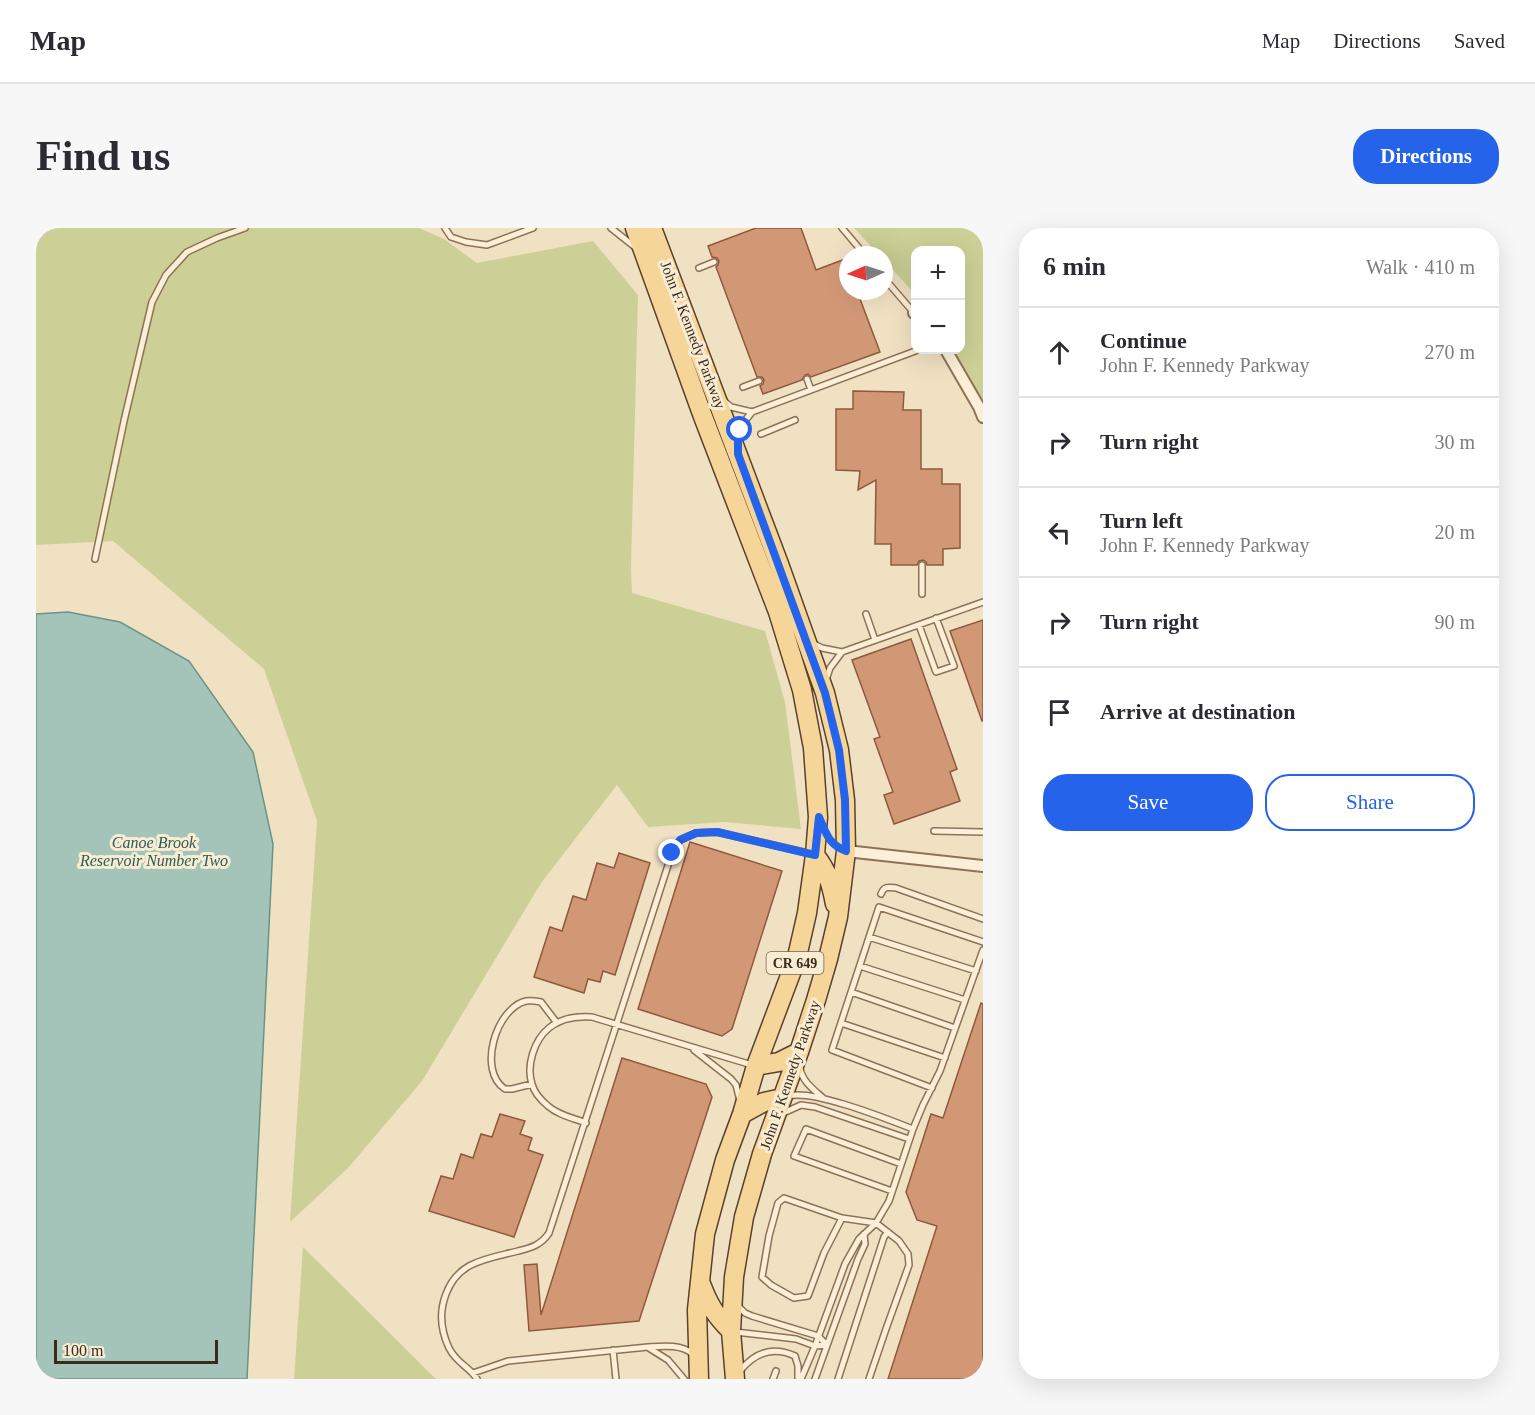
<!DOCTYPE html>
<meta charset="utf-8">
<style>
:root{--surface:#fff;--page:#f7f7f7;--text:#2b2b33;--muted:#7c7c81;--line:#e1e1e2;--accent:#2563eb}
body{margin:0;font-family:"Times New Roman",serif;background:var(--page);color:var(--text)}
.controls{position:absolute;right:18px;top:18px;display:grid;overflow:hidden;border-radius:12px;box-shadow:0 6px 24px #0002}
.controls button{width:54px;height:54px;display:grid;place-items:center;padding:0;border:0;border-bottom:2px solid var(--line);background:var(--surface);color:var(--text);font:30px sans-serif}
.compass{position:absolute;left:803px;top:18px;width:54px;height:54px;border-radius:50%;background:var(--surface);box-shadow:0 6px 24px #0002;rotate:267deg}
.scale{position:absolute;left:18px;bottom:15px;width:164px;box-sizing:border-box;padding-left:6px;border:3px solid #3c2b1d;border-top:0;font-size:16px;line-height:21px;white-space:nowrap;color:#3c2b1d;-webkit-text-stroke:4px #f8ecd3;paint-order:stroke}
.stop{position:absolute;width:18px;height:18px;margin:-14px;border:4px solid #2563eb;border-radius:50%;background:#fff}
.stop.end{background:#2563eb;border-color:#fff;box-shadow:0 2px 6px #0008}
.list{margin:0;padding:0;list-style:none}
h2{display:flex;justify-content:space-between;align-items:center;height:78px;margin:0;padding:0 24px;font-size:26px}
h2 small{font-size:20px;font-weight:400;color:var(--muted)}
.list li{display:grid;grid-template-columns:39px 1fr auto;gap:18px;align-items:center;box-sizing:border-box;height:90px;padding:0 24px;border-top:2px solid var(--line)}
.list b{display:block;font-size:22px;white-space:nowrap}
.list p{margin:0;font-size:20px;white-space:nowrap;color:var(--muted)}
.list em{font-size:20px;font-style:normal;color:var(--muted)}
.actions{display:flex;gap:12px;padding:18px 24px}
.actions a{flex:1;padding:14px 0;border:2px solid var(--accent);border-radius:24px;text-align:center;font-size:21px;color:var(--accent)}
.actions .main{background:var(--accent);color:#fff}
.icon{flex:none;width:33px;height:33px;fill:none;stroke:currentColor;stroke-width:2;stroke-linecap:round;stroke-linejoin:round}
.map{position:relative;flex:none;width:947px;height:1151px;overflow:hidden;border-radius:24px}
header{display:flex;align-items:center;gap:36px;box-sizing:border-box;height:84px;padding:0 30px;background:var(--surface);border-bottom:2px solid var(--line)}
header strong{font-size:28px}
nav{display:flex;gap:33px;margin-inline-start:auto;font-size:21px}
.intro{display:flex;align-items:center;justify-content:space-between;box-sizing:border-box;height:144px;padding:0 36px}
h1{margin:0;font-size:42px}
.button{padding:15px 27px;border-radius:24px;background:var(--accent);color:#fff;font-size:21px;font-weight:700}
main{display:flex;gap:36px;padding:0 36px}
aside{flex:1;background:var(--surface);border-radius:24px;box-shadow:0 6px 24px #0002}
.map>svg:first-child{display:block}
</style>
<header>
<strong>Map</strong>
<nav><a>Map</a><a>Directions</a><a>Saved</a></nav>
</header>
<div class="intro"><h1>Find us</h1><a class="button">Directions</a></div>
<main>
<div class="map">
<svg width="947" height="1151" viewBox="0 0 947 1151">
<rect width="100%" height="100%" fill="#f1e1c3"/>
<path fill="#ccd096" d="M0 0H383L408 11 441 35 557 13 602 67 595 340 596 365 729 403 749 474 765 601 689 594 612 599 581 557 505 655 386 853 312 940 254 994 281 593 228 441 77 313 0 317Z
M818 0H947V173L915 122H924V22H880L879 66 848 32V27H843Z
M267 1019 400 1151H258Z"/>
<path fill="#a5c4b9" stroke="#6b9387" stroke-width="1.5" d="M32 384 84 394 153 433 217 524 237 616 211 1151H0V386Z"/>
<path fill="#d29876" stroke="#8e593c" stroke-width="1.5" d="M720 0H765L780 42 809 31 812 40V63H821L844 124 775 149 772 146 769 147 766 152 727 166 724 158 727 156 728 152 726 149H721L680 39 682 37 683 33 681 30 676 29 672 18Z
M817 163 868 164 867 182H885V241H906V256H924V320L907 321V337H891L890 334 887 332 883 333 881 337H855V316H839L840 252 822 262 824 243 800 242V181H817Z
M947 392V493H946L914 403Z
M875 411 921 541 914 544 924 573 858 596 848 567 857 564 838 511 844 509 816 432Z
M654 614 746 643 696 801 686 808 602 781Z
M583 625 614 635 579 747 567 743 564 754 552 751 548 765 498 749 514 699 526 703 537 668 550 672 561 635 578 640Z
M945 775 947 776V1151H852L901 998 881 992 870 964 895 886 907 890Z
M586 830 670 856 676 869 603 1093 493 1103 488 1037 501 1036 505 1087Z
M464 886 489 893 484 906 496 910 492 922 507 927 478 1009 393 983 405 948 417 951 425 926 437 930 445 906 456 909Z"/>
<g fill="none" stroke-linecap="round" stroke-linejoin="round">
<g stroke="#8d7258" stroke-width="8">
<path id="lane" d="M409 0 415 9 430 14 451 17 497 0
M575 0 599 19
M806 0 829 27
M663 40 678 34
M848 50 878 85
M771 151 775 162
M707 159 723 153
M688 173 695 179 716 184 882 122
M725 206 759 192
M702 211C703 200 709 192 716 184
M59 331 88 193 116 74 130 47 151 24 181 10 209 0
M886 366V337
M830 386 839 412
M883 397 900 444 918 438 900 390
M776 415 786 420 806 424
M790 452 794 440 806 424 947 374
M898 603 947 604
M845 666C848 658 852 659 860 660L947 691
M833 709 940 743
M824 738 929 772
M815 764 919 800
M805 795 909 830
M658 822 695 851 700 857 704 873
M764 840C766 853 777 861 787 870
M496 856 476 861H469C441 843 460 780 490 773 495 772 500 773 505 774L521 795
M896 860 796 822 843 679 947 714
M752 868C777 861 851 891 877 901
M745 886 765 877 779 879 873 911
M550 895C537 890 522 887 512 878 506 873 498 864 496 856 490 838 498 812 513 800 525 790 541 788 556 789L716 837
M856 963 758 928 770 901 865 936
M806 990 748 970 742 975 733 1008 726 1049 735 1057 758 1070 772 1068 788 1025 806 990 840 995 863 1013 872 1026 873 1037 850 1101 833 1151
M702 1078 709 1085 716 1088 782 1108 791 1117
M699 1104 760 1111 779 1118 791 1117
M613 1120 632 1132 648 1151
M577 1122 580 1151
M704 1143C719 1124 737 1118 759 1128L762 1138V1151
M437 1145 472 1133 612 1119C627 1118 645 1116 657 1126
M441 1151C433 1138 421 1136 413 1120 405 1103 403 1084 410 1066 422 1033 451 1031 482 1023 495 1020 505 1017 513 1005L636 625 644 612 660 605 681 604 776 626
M737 1151 740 1143
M765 1151 779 1118 809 1036 823 1011 840 995 853 973 877 901 887 877 904 843 947 722
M779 1151 822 1031 829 1016 828 1006
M802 1151 848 1009 852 1004"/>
</g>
<g stroke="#8d7258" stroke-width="14">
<path id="street" d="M878 85 880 86
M910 122 943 179 947 189
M810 623 947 638"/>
</g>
<g stroke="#5a402d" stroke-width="21">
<path id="primary" d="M599 0 666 186 742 384 766 462 777 520 782 589 779 627 771 685 761 729 720 838 706 886 689 932 669 1006 661 1082 663 1151
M616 0 743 336 789 465 803 522 809 572 810 623 802 689 792 731 780 772 763 824 726 926 708 989 698 1049 695 1103 699 1151
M779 627C792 644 795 655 799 676
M720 838 743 834 763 824
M706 886 728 874 746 870
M665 1056C673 1077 679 1087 695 1103"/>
</g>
<use href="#lane" stroke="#fbefd7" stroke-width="5"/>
<use href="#street" stroke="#fbefd7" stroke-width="10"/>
<use href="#primary" stroke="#f6d598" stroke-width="18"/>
</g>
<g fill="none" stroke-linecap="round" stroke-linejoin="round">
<path stroke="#2563eb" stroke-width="8" d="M636 625 644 612 660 605 681 604 779 627 783 589C790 605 792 616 810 623L809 572 803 522 789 465 702 226V209L704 202"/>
</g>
<g text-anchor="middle" stroke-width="6" stroke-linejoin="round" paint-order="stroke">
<rect fill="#f8ecd3" stroke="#746554" stroke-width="1.5" x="730.5" y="724" width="57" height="22" rx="4.5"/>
<g font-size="14" font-weight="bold" fill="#3c2b1d">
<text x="759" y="740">CR 649</text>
</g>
<g font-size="15" fill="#3c2b1d" stroke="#f8ecd3">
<text transform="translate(657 107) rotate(69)" y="5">John F. Kennedy Parkway</text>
<text transform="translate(754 847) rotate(-71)" y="5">John F. Kennedy Parkway</text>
</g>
<g font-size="16" font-style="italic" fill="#2c5c57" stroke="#f8ecd3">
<text x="118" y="620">Canoe Brook<tspan x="118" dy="18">Reservoir Number Two</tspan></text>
</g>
</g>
</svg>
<div class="controls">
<button>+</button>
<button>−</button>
</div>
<svg class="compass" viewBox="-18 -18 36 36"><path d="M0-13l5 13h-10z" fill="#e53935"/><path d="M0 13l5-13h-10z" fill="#7c7c81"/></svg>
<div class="scale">100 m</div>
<div class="stop" style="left:704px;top:202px"></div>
<div class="stop end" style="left:636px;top:625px"></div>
</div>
<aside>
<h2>6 min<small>Walk · 410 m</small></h2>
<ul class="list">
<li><svg class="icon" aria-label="ahead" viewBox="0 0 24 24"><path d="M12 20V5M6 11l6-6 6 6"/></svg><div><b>Continue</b><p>John F. Kennedy Parkway</p></div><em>270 m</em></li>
<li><svg class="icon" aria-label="right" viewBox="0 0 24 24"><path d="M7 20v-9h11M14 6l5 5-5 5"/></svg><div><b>Turn right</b></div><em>30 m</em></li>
<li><svg class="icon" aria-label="left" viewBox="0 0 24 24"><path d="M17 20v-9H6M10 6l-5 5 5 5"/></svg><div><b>Turn left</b><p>John F. Kennedy Parkway</p></div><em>20 m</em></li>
<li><svg class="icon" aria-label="right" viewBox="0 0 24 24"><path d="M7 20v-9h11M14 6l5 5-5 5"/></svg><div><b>Turn right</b></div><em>90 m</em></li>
<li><svg class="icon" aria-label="arrive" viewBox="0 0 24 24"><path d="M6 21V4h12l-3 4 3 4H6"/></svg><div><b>Arrive at destination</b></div></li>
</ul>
<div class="actions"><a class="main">Save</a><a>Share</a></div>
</aside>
</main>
